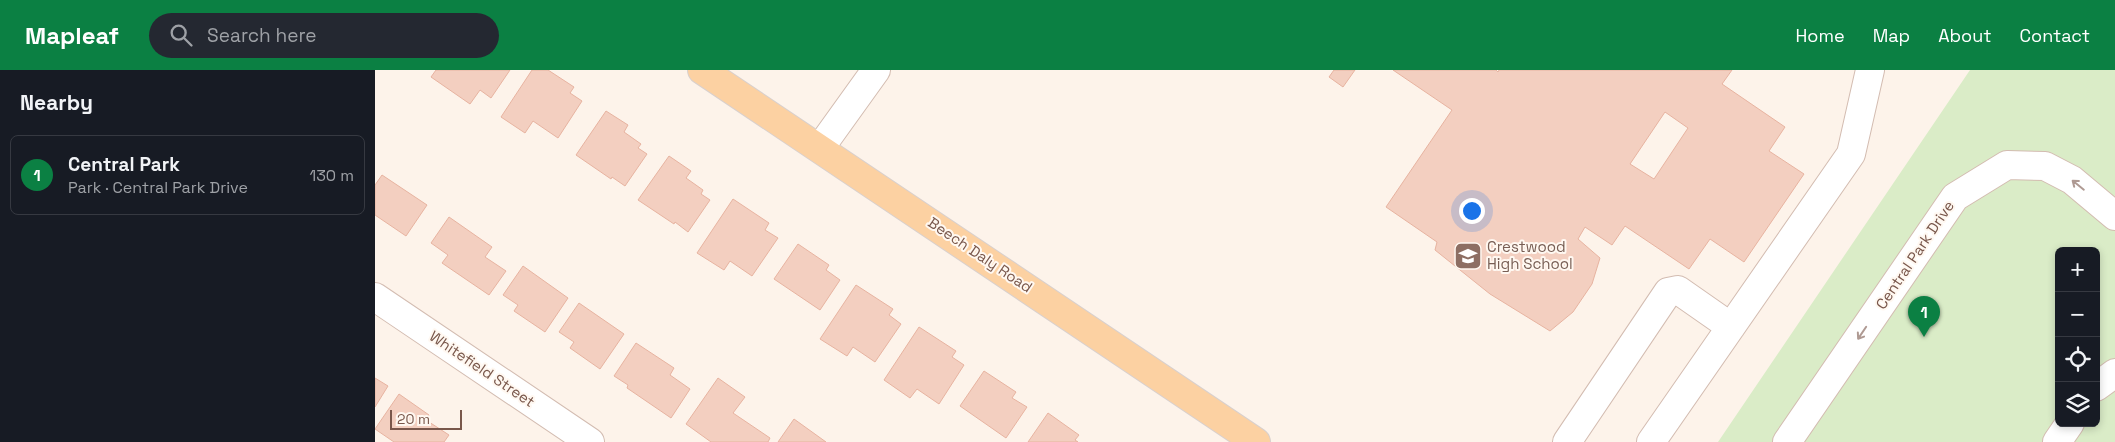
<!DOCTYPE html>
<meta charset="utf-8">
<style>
:root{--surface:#171b24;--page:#242831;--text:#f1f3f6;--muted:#9ea1a6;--line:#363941;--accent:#0b8043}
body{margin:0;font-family:"Space Grotesk",sans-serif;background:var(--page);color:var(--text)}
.controls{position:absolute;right:15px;bottom:15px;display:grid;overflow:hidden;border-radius:8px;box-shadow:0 2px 8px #0003}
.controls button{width:45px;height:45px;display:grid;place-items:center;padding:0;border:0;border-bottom:1px solid var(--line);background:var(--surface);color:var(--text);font:25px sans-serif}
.scale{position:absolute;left:15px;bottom:12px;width:72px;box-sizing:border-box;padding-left:5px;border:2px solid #79574b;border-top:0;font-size:14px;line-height:18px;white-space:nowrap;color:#79574b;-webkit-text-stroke:4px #fff8f1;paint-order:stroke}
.you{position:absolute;left:1096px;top:140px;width:18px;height:18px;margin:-12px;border:4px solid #fff;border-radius:50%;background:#1a73e8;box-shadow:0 0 0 8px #1a73e833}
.badge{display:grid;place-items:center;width:32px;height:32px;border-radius:50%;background:var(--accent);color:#fff;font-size:16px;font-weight:700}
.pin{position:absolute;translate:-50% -41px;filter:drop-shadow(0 1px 2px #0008)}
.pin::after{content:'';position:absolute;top:26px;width:18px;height:15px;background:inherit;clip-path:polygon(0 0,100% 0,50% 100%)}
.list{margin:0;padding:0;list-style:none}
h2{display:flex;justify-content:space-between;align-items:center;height:65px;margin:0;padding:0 20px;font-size:21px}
h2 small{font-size:16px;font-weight:400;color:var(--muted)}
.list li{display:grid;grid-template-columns:32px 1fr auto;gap:15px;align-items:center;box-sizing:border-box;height:80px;margin:0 10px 10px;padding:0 10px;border:1px solid var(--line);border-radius:8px}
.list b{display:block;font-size:19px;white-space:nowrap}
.list p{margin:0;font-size:16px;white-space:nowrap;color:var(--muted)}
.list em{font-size:16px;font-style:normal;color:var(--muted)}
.icon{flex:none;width:28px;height:28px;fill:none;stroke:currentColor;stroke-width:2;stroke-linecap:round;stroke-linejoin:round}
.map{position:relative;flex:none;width:1740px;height:372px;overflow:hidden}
header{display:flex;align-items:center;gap:30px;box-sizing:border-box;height:70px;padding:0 25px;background:var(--accent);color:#fff}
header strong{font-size:24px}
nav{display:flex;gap:28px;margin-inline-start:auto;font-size:18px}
.search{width:350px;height:45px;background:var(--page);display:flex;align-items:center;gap:12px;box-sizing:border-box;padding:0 18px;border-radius:28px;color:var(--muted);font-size:19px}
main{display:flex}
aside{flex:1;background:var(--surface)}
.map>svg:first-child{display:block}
</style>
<header>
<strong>Mapleaf</strong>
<div class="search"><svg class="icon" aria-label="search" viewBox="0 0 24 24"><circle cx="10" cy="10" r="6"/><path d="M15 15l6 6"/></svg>Search here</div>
<nav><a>Home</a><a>Map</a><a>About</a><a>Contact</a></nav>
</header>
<main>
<aside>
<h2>Nearby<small></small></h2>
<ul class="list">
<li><span class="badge">1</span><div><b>Central Park</b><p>Park · Central Park Drive</p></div><em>130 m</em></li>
</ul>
</aside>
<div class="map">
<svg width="1740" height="372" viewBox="0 0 1740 372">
<rect width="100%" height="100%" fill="#fdf3ea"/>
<path fill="#daecc7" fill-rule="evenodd" d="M1595 0H1740V372H1343ZM1684 181H1721V353H1684Z"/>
<path fill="#f3cfc0" stroke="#e7b3a0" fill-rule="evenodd" d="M61 0H135L116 28 105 20 95 34 56 7Z
M157 0H173L199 17 195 23 207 31 183 68 158 51 150 63 126 47Z
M959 0H980L968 17 954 7Z
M1018 0H1121L1123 2 1124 0H1357L1347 14 1410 57 1394 81 1429 104 1369 192 1335 169 1314 199 1250 156 1237 175 1210 157 1203 169 1225 188 1217 214 1198 242 1175 261 1115 224 1060 180 1062 172 1011 137 1077 40ZM1290 42 1313 58 1279 109 1255 94Z
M231 41 253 55 249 62 266 74 263 78 272 84 250 116 237 107 236 109 201 85Z
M294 86 316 101 311 108 328 120 326 124 335 130 313 162 300 152 299 154 263 130Z
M7 105 52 135 31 166 0 145V115Z
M358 129 394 153 390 160 403 168 377 206 355 191 349 200 322 183Z
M74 147 117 177 110 187 131 201 114 225 67 193 73 185 56 173Z
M423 174 454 195 451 200 465 210 445 240 399 209Z
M148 196 193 228 170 262 139 241 143 235 128 225Z
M481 215 518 239 514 245 526 254 500 292 478 277 472 286 445 269Z
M204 233 249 264 225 299 195 278 199 272 184 262Z
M544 257 581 281 577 287 589 295 564 334 542 319 535 328 509 310Z
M261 273 299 298 295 305 315 319 296 348 252 318 253 315 239 306Z
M609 301 641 322 637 328 652 337 631 368 585 336Z
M0 308 13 316 0 337Z
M343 308 370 327 358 343 395 368 393 372H336L311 354Z
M24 324 54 345 51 350 74 365 69 372H19L0 359Z
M673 343 704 365 700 370 703 372H653Z
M419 349 451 372H403Z"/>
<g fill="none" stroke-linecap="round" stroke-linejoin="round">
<g stroke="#d3bcb1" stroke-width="30">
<path id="minor" d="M445 78 501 0
M0 227 215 372
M1721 317 1740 303
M1192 372 1293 222 1303 220 1356 257
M1276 372 1476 84 1495 0
M1412 372 1580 127 1632 95 1670 96 1697 110 1740 146
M1682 372 1695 353"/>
</g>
<g stroke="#d9d0cd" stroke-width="30">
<path id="major" d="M327 0 881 372"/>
</g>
<use href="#minor" stroke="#fff" stroke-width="28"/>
<use href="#major" stroke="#fcd1a2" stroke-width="28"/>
</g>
<defs><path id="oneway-shaft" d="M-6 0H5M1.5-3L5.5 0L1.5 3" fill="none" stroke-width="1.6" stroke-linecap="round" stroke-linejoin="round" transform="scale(1.25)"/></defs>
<g stroke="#af9a93">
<use href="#oneway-shaft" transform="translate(1703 115) rotate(-141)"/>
<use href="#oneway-shaft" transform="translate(1487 263) rotate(124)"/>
</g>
<defs>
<g id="school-square" transform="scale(1.4375)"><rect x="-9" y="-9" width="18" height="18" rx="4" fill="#8d6e63" stroke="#fff8f1"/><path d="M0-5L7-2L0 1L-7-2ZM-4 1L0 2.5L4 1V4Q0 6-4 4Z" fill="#fff"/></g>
</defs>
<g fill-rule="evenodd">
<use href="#school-square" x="1093" y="186"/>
</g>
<g text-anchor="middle" stroke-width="4" stroke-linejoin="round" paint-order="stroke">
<g font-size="15" fill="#785e54" stroke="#fff8f1" text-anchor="start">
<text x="1112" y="182">Crestwood<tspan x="1112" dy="17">High School</tspan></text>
</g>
<g font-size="15" fill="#79574b" stroke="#fff8f1">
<text transform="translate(605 185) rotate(34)" y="5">Beech Daly Road</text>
<text transform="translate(1540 185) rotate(-56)" y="5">Central Park Drive</text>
<text transform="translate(107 299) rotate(34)" y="5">Whitefield Street</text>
</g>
</g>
</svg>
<div class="controls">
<button>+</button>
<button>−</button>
<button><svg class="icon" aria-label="locate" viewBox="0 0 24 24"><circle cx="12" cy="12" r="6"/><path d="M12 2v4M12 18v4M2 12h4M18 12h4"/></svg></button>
<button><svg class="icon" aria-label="layers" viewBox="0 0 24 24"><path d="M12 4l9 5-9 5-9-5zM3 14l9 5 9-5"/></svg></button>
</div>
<div class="scale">20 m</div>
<div class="you"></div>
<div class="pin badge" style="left:1549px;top:267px">1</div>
</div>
</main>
